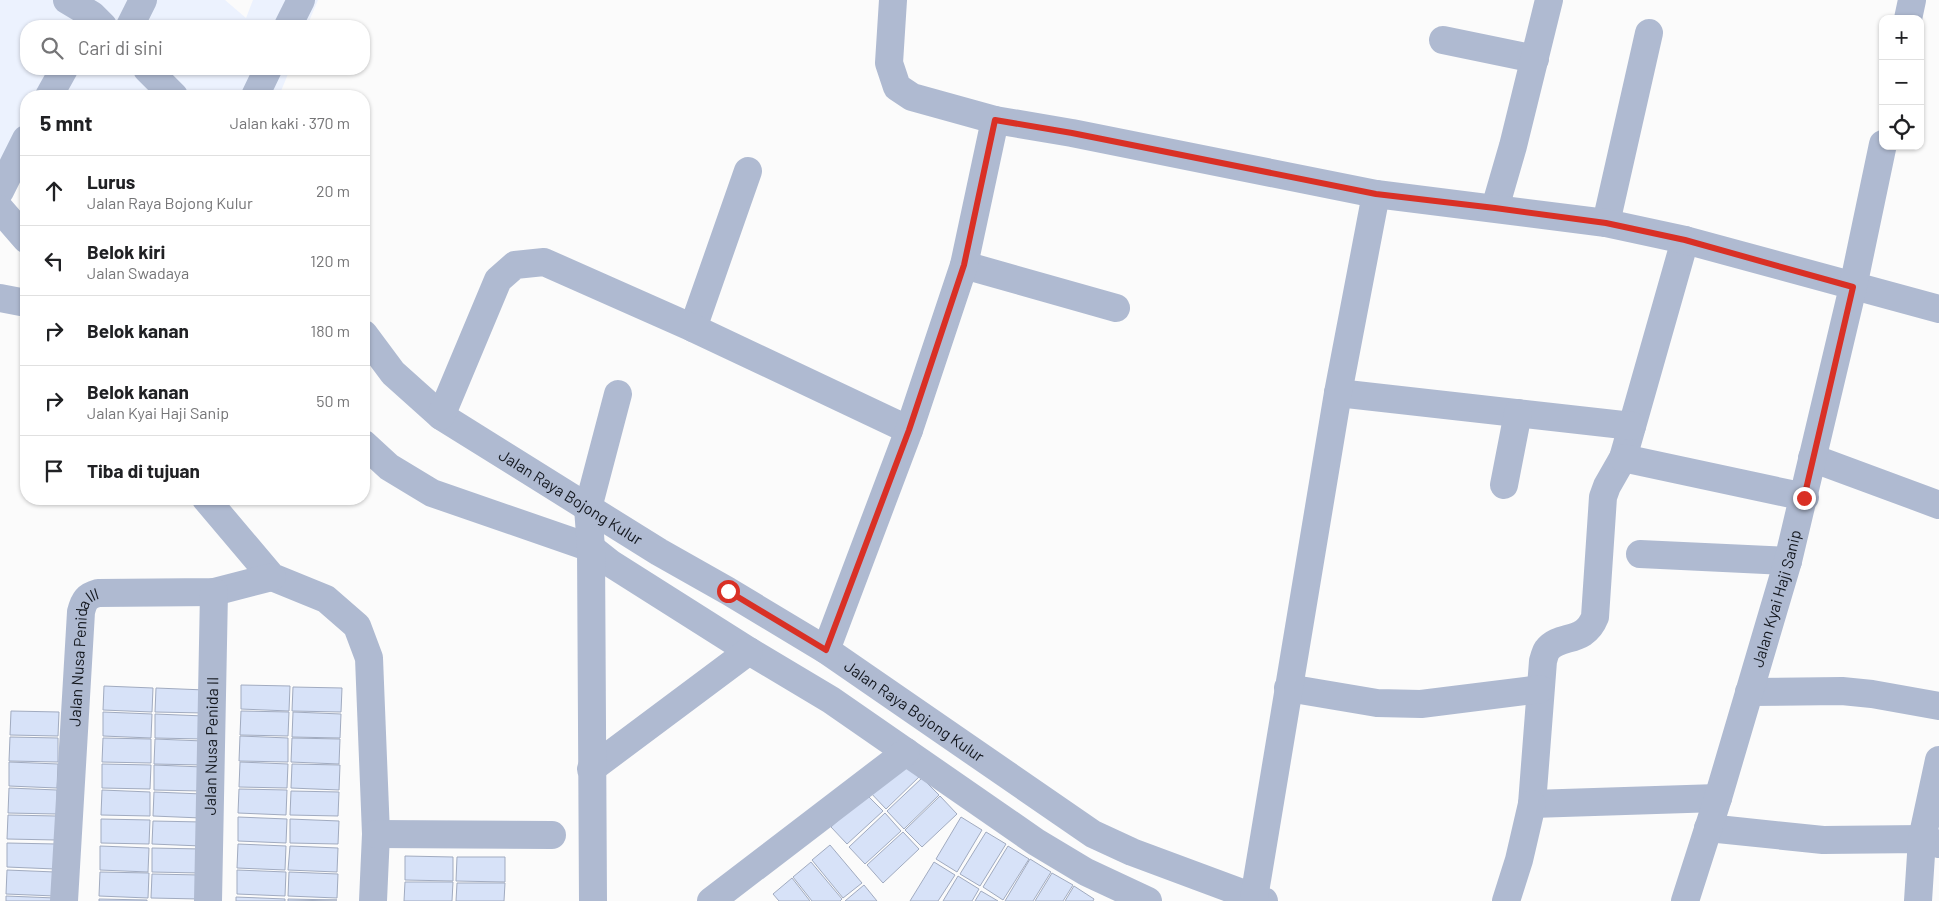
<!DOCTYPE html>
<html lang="id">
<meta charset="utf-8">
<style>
:root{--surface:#fff;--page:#f2f2f2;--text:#202124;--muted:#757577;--line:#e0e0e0}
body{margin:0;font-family:Barlow,sans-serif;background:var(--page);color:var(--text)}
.controls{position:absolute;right:15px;top:15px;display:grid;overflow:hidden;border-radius:10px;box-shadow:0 1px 4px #0004}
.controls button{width:45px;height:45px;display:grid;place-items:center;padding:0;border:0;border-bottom:1px solid var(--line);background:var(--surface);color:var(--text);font:25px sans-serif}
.stop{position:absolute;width:15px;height:15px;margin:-11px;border:4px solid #d93025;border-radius:50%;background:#fff}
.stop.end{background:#d93025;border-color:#fff;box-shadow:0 1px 5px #0008}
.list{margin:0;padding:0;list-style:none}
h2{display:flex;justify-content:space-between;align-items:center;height:65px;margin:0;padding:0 20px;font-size:21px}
h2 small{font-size:16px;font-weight:400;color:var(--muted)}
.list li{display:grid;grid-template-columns:32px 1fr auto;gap:15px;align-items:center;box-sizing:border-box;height:70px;padding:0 20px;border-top:1px solid var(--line)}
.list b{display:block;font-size:19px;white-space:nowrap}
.list p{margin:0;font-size:16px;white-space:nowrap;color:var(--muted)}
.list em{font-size:16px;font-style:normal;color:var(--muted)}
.icon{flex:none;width:28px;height:28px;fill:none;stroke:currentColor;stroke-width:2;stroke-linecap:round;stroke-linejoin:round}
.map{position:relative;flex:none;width:1939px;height:901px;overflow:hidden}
.search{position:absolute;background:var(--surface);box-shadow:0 1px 4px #0004;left:20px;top:20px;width:350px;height:55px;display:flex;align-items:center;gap:12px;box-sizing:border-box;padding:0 18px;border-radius:20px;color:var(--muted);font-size:19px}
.panel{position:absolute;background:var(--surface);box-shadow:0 1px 4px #0004;left:20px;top:90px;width:350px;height:415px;border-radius:20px}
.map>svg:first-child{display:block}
</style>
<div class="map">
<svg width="1939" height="901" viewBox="0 0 1939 901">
<rect width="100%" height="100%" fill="#fbfbfb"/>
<path fill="#ecf2fe" d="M0 0H225L246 18 253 0H318L307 26H26V69H290L279 96H26V165L0 206Z"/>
<path fill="#d7e2f8" stroke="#a1abc0" d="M241 685 290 686 289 711 241 709Z
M104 686 153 688 152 712 103 710Z
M293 687 342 688 341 712 292 711Z
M156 688 205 690 204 713 155 712Z
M11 711 59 712 58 736 10 735Z
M241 711 289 712 288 736 240 735Z
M103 712 152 714 151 738 103 736Z
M293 712 341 714 340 738 292 737Z
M155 714 204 716 203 739 155 738Z
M240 736 288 738V762L239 761Z
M10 737 58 738V762L9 761Z
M103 738 151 739V763L102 762Z
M292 738 340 739 339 764 291 762Z
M155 739 203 741V765L154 764Z
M905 758 921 775 886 809 869 791Z
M9 762 58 764 57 788 9 786Z
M240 762 288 764 287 788 239 787Z
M102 764 151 765 150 789 102 788Z
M292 764 340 765 339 790 291 788Z
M154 765 203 767 202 791 154 790Z
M922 778 939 795 904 829 887 811Z
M9 788 57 790V814L8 813Z
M239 789 287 790 286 815 238 813Z
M102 790 150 792V816L101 815Z
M291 791 339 792 338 816 290 815Z
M154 792 202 794 201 818 153 816Z
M866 794 883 811 847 844 831 827Z
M940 796 957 814 922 847 905 830Z
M885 813 901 831 865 864 849 847Z
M8 815 56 816V840L7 839Z
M238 817 287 819 286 843 238 841Z
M961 817 982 830 957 872 936 859Z
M101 819 150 820 149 844 101 843Z
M290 819 339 821 338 844 290 843Z
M153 821 202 822 201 846 152 844Z
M903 832 919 849 883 883 867 865Z
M986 832 1006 844 980 886 960 874Z
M7 843 56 844 55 869 7 867Z
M238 844 286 846 285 870 237 868Z
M830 845 862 883 843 898 812 860Z
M100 846 149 848 148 872 100 870Z
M290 846 338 848 337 872 288 870Z
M1008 846 1029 859 1003 900 983 887Z
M152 848 201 849 200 873 152 872Z
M405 856 453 857V881L405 880Z
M457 857H505V882L456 881Z
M1030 859 1051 872 1033 901H1005Z
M811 862 842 899 840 901H812L793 877Z
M934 862 955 875 938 901H910Z
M7 870 55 872V896L6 894Z
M237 870 286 872 285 896 237 894Z
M100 872 149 873 148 898 99 896Z
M289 872 338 874 337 898 288 896Z
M1052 873 1073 885 1063 901H1035Z
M152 874 200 875V899L151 898Z
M958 876 979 889 972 901H943Z
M792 878 810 901H779L773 894Z
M405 882H453L452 901H404Z
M457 883H505L504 901H456Z
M864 885 877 901H845Z
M1074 886 1094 899 1093 901H1065Z
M981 891 998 901H975Z
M6 896 55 898V901H6Z
M236 897 285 899V901H236Z
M99 899 147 900V901H99Z
M288 899 337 900 288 901Z"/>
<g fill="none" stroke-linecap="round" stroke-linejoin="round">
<g stroke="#afbad1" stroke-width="28">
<path d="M67 0 92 15 103 26"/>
<path d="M1908 19 1912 0"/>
<path d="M130 26 143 0"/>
<path d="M288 26 301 0"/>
<path d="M1443 40 1535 59"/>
<path d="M147 69 174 96"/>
<path d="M49 96 64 69"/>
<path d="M255 96 268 69"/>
<path d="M995 120 1072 133 1376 194"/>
<path d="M0 191 26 139"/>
<path d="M1495 208 1513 146 1549 0"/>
<path d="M0 209 26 239"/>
<path d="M1606 223 1649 33"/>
<path d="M1685 240 1623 458 1607 486 1603 497 1595 617C1584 645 1560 633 1547 650 1545 653 1544 658 1543 661L1532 804 1718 798"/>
<path d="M964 265 1116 308"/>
<path d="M0 298 26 303"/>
<path d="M693 328 748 171"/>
<path id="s1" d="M364 334 393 373 441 416 659 552 728 591 826 650 1093 834 1132 852 1264 901"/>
<path d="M1338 393 1632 426"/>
<path d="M441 416 498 280 515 265 544 262 693 328 909 430"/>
<path d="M364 444 389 467 432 493 591 548 610 563 749 651 831 700 1036 842 1086 872 1148 901"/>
<path d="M1623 458 1805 497"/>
<path d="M1812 458 1939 505"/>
<path d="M1504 485 1518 413"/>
<path d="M206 499 272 577 326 599 357 626 369 658 376 834 373 901"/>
<path d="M1640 554 1788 561"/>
<path d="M826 650 909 430 964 265 995 120 912 97 897 87 889 63 893 0"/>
<path d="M1288 688 1377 703 1421 704 1540 689"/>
<path d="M1749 692 1842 691 1872 694 1939 706"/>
<path d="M591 769 749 651"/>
<path d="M1708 828 1823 840 1922 839 1939 844"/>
<path d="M376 834 552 835"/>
<path d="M1254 898 1338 393 1376 194 1606 223 1685 240 1939 309"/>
<path id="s2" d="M64 901 81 612C84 600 87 596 98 593L214 592 272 577"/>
<path id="s3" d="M208 901 214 592"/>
<path d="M593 901 591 548 588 508 618 394"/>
<path d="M711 901 906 752"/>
<path d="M1506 901 1519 860 1532 804"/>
<path id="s4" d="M1685 901 1718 798 1788 561 1853 287 1883 144"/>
<path d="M1918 901 1922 839 1939 760"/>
</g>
</g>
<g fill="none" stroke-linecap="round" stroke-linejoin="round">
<path stroke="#d93025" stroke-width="6" d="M728 591 826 650 909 430 964 265 995 120 1072 133 1376 194 1495 208 1606 223 1685 240 1853 287 1804 498"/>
</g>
<g text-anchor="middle" stroke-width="4.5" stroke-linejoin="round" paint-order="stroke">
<g font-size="16" fill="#14181f" stroke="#fff">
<text dy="6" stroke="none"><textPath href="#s1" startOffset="266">Jalan Raya Bojong Kulur</textPath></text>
<text dy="6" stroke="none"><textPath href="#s4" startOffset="316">Jalan Kyai Haji Sanip</textPath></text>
<text dy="6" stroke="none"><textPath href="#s2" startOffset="246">Jalan Nusa Penida III</textPath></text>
<text dy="6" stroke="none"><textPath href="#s1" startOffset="671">Jalan Raya Bojong Kulur</textPath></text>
<text dy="6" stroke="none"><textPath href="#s3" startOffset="155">Jalan Nusa Penida II</textPath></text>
</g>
</g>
</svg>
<div class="controls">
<button>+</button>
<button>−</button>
<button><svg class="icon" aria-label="locate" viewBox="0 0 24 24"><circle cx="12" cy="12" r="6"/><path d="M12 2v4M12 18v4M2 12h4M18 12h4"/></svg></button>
</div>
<div class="stop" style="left:728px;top:591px"></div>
<div class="stop end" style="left:1804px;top:498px"></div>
<div class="search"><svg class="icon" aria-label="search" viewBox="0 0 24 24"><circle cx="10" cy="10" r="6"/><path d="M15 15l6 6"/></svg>Cari di sini</div>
<section class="panel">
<h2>5 mnt<small>Jalan kaki · 370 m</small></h2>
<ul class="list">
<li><svg class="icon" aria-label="ahead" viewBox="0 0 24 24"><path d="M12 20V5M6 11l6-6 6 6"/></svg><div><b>Lurus</b><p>Jalan Raya Bojong Kulur</p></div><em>20 m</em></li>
<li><svg class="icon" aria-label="left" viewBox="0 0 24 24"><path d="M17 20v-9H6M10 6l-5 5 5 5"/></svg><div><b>Belok kiri</b><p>Jalan Swadaya</p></div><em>120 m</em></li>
<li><svg class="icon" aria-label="right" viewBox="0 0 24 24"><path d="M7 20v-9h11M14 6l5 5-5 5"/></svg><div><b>Belok kanan</b></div><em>180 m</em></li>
<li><svg class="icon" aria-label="right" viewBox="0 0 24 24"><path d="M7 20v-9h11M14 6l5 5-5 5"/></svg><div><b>Belok kanan</b><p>Jalan Kyai Haji Sanip</p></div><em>50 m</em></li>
<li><svg class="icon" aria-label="arrive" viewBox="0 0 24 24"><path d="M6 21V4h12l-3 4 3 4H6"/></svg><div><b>Tiba di tujuan</b></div></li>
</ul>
</section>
</div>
